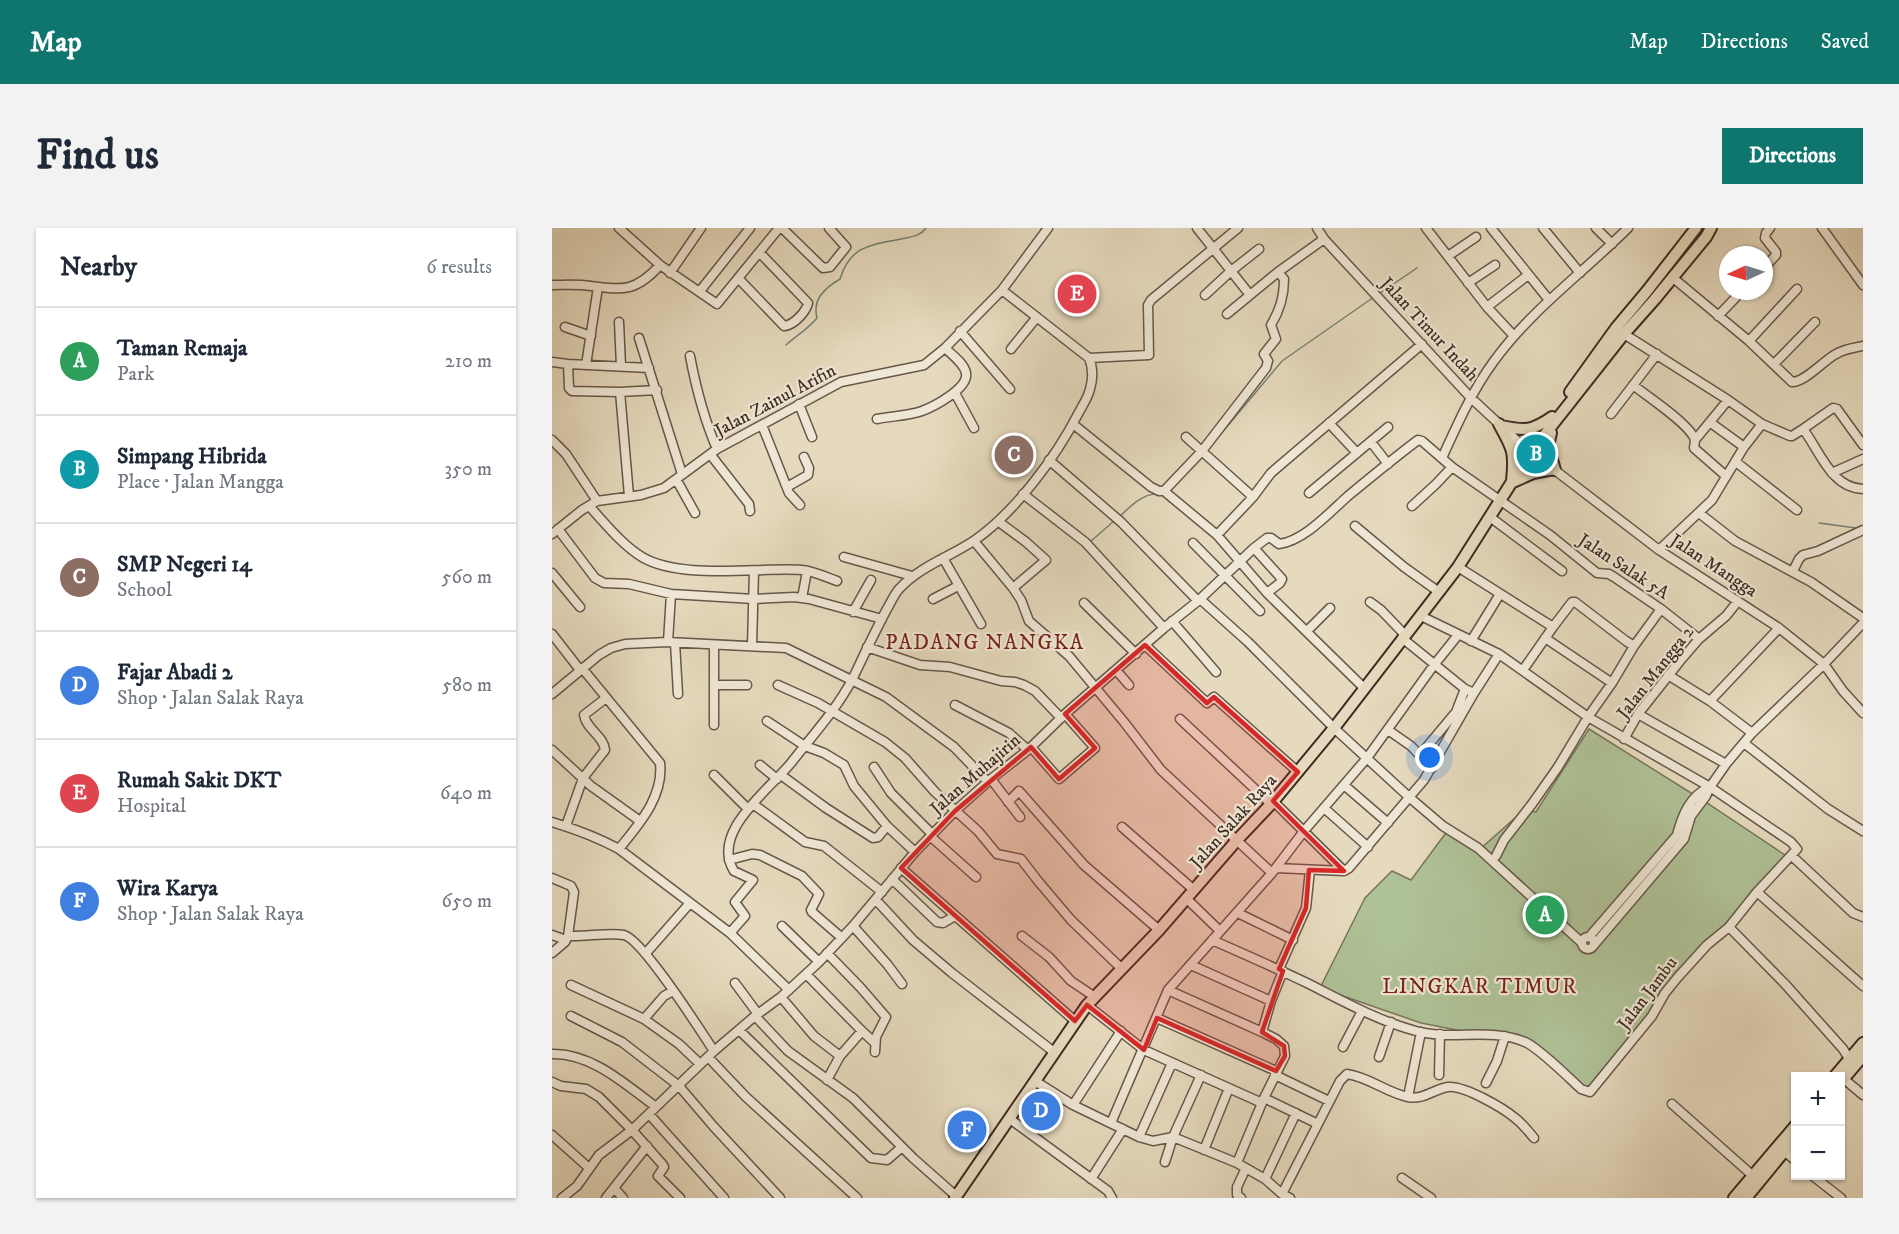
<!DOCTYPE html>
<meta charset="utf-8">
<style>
:root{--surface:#fff;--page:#f2f2f3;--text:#1f2937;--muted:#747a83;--line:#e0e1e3;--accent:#0f766e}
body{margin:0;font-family:"IM FELL DW Pica",serif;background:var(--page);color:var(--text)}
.controls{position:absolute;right:18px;bottom:18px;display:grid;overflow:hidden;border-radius:0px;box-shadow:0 2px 4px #0004}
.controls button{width:54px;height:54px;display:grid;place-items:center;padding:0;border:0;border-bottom:2px solid var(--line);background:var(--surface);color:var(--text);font:30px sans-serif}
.compass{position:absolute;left:1167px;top:18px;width:54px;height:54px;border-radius:50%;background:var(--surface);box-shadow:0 2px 4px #0004;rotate:266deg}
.you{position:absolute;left:878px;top:530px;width:21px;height:21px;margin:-15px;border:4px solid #fff;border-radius:50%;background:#1a73e8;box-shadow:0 0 0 9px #1a73e833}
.badge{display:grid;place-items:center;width:39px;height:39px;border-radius:50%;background:var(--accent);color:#fff;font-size:20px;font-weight:700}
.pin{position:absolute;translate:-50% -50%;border:3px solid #fff;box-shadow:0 2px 6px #0006}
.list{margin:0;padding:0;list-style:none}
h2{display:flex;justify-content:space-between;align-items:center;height:78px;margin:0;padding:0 24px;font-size:26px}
h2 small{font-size:20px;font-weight:400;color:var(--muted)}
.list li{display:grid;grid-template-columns:39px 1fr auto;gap:18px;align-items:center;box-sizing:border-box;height:108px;padding:0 24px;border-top:2px solid var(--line)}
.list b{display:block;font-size:22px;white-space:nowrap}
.list p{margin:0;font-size:20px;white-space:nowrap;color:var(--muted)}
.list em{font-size:20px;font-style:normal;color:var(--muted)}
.map{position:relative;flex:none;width:1311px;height:970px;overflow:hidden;border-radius:0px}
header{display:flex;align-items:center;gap:36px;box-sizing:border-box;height:84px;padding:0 30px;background:var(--accent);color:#fff}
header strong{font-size:28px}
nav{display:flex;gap:33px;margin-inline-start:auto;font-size:21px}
.intro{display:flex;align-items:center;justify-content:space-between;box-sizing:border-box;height:144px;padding:0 36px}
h1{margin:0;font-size:42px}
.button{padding:15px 27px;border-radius:0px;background:var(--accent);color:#fff;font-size:21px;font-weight:700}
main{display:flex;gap:36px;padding:0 36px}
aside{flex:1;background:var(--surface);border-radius:0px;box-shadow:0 2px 4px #0004}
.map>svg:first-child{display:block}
</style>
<header>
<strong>Map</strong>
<nav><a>Map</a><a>Directions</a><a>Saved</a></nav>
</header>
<div class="intro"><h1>Find us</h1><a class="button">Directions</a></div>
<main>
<aside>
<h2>Nearby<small>6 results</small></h2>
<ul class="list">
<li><span class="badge" style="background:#2e9e5b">A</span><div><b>Taman Remaja</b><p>Park</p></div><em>210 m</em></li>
<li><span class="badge" style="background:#0f9aa8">B</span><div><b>Simpang Hibrida</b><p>Place · Jalan Mangga</p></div><em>350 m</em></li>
<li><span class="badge" style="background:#8d6e63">C</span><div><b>SMP Negeri 14</b><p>School</p></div><em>560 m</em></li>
<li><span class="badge" style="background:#3f7fe0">D</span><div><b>Fajar Abadi 2</b><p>Shop · Jalan Salak Raya</p></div><em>580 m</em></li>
<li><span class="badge" style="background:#e0444e">E</span><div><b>Rumah Sakit DKT</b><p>Hospital</p></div><em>640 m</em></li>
<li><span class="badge" style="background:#3f7fe0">F</span><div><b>Wira Karya</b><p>Shop · Jalan Salak Raya</p></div><em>650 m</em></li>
</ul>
</aside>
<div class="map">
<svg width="1311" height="970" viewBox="0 0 1311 970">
<rect width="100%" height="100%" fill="#e6dabe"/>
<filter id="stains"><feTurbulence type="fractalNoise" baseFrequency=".00333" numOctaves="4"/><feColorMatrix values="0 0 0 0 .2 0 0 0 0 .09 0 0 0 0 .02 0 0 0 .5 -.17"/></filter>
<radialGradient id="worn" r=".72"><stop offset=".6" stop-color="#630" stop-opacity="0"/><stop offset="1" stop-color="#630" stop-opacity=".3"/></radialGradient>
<path fill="#afc196" stroke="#76765c" stroke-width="1.5" d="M1037 501 1155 575 1236 629 1192 674 1037 861 971 815 869 795 768 760 813 670 840 643 859 652 896 602 927 622 972 582 984 584Z"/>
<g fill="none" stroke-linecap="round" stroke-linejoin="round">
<path stroke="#738176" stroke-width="1.5" d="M828 65 865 40
M234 117C245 107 255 102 265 90 260 71 273 60 288 51 299 15 322 17 354 10 363 8 369 7 374 0
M658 219 730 133 822 69
M568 288C578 279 589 267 603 266
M1267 295 1304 300 1311 298
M538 314 562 293"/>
<g stroke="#67574a" stroke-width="11">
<path id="minor" d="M67 0 108 37 165 76 227 0
M230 0 271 40 278 39 294 19 277 0
M645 0 698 67
M765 0 772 11 919 170 973 220
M874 0 935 79 962 108
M939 0 997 72
M991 0 1028 45
M1044 0 1060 16
M1270 0 1311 57
M896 28 924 9
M1212 40 1224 27V24L1213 10 1214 5 1218 0
M118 45 149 0
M1120 49 1197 113 1240 154C1253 154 1271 133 1284 126 1292 121 1301 120 1311 118
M187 51 232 98C242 97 254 84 256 75L208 25
M916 55 943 37
M0 57C13 57 26 56 39 58 71 62 84 64 108 37
M148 63 198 0
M653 67 679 43 707 21
M935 79 976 47
M675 86 726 44 772 11
M1166 88 1190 63
M67 94 69 138
M13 99 39 108
M408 103 458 161
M1072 106 1176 172 1210 196
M87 110 130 246
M1197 113 1245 61
M459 121 485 89
M138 128C144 160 152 191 165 221
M537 130 597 127 596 77 599 72 686 0
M0 134 16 136 97 140
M16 136 17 160 20 163 68 164 105 162
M1222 136 1263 94
M34 137 46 59
M1081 157C1095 168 1139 197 1143 212
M68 164 77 268
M403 165 422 200
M247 176 260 209
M1059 186 1105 126
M325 191C339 188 356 188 370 183 383 178 417 160 414 145 412 135 399 126 393 120
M777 195 805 225
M1159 195 1192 219
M521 196 599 259 607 263H612L665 307 715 365 812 460
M210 197 237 265 248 277
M1251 201 1281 180 1285 181 1311 217
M634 209 701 269
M0 212 14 226 45 273
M819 214 836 236
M158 226 197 276 198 283
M983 229 1004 243 1107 322 1227 400 1272 436 1291 463 1311 485
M890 230C905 197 920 163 942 133 979 82 1032 44 1076 0
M497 232 569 294 646 373
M1184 234 1245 282
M1280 245 1311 231
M1174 248 1142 220 1143 212 1176 172
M124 251 143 285
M235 259 256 247 257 240 252 229
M612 263 650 223 714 140 716 133 712 126 724 111 719 97C728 82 732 69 732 51L726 44
M757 265 836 199
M471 266 533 314 612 400
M37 278C53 295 70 317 90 329 129 352 205 339 250 342 261 343 274 349 285 353
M860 278 884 256 900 239
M1147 285 1183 313 1259 354 1311 390
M938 289 1010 343
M447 294 474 314 494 332 461 360
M803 298 852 339 887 364
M6 301 43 350 52 355 77 356 119 366 202 371 242 369 257 371 330 391
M0 306 30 282 45 273 89 267 112 260 165 221 289 154 372 137 393 120 450 62 496 0
M665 307 701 269 719 245 870 116
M422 313 461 360 469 372 477 393 517 428 572 494 609 542 720 645
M641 315 708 383
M702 320 730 351 728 355 715 365
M1107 322 1160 272 1192 219 1210 196 1238 208H1240L1251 201C1268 223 1279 260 1311 261
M292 329 360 348
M391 330 429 396
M906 339 1001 399 971 442
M1241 343 1247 331 1251 327 1266 323 1311 302
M0 345 28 379
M250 370 255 343
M381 371 406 358
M648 371 696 414 782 500 857 569 891 598 926 620 1029 714
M818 374 829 382 853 407
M532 375 584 426
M301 384 319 352
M869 388 947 426 1036 489 1158 559 1239 614 1245 621 1205 664 1177 699 1233 756 1291 821 1298 832
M620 393 664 444
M1001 399 1020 374H1023L1074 413 1082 418
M755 403 778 380
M0 406 28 442
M850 410 913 461 922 465
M993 410 1060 455
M919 413 948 366
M116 414 119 366
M123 415 126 466
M162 417V497
M593 417 655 475 662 469 746 544
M200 418 202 343
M315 419 368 437 398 439 449 453 463 454 472 457 483 463 509 490
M30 440 108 535C112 569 86 597 67 621
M564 442 577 457
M1116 447 1158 473 1200 505
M163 457H195
M226 457 266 475 333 514 353 530 383 564 426 603 445 626 469 631 486 653 519 692 569 740
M0 466 47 427 59 420 73 416 116 414 234 420 334 469 402 519 436 554
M1158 473 1227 400
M403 477 457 505 476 522
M1086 486 1174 536
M628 491 719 576
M215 493 253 518 272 525 292 537 302 558 335 598 363 624
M836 502 859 518 880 540
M1072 511 1086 486 1128 433 1147 411 1174 388 1186 373
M1192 515 1276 581 1311 603
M479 519 507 551 543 520 513 486
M0 522 39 558 88 593
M868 527 904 484 913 461
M208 537 225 551
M322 539 339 565 380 606
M162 547 196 581
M229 547 274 580 321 610 326 609 335 598
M439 551 468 589
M792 557 836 595
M721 573 792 643
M456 574 467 563 532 637 607 702
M201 576 253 614 272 618 330 664
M772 580 816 619
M0 594C23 601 45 609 67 621L178 705 237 762
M14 598 31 550 53 522C52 508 34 501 32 487L54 470
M570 599 642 662
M378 608 424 649
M944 628 952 612 980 576 1006 539 1036 489 1060 455 1082 418 1109 381
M1240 628 1301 685 1311 689
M177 632 200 626 208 627 250 648 267 666 259 682 260 684 290 710
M349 640 523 793
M724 640 792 643 797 640 872 552 922 465 947 426
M0 650 19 658 22 664 16 708 13 714 0 725
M340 651 385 694 391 695 403 688
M1205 664 1311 758
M635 671 668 703
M324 672 361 712 400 745 502 824
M686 685 741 712
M230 698 267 734
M301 698 335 736 350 756
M178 705 193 688 183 674 201 652 182 643C158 604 217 562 239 535 260 508 285 481 301 450 312 427 323 403 335 381 339 374 342 367 347 361 368 338 398 329 423 312 463 284 504 229 526 186 530 178 536 170 538 161 541 151 541 140 537 130L450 62
M0 707 14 712
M16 708C33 709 57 704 72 707 91 712 148 802 162 823
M470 708 497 729 519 753 543 769
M1030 715a6 6 0 1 1 12 0a6 6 0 1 1-12 0Z
M1037 709 1125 607C1130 588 1138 567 1158 559
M660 712C692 726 724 740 755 755 791 773 826 793 864 803 900 813 938 799 973 814 987 820 1016 849 1029 861L1038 864 1100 788 1113 765 1126 749 1155 717 1177 699
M1042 717 1132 611 1139 588 1154 568 1158 559 1174 536 1200 505 1272 436 1311 395
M94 725 138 675
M275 725 308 759 334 789 324 809 323 824
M639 737 719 773 731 743
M727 741 754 680 758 642
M254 746 310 803 323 815
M183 755 206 786
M19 757 92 791 127 816 148 836
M616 762 710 804 724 811 732 818 733 828 712 870 685 935
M229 769 262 808 288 828
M535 777 592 822 710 875
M19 788 70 814 127 858 162 899 228 970
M203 788 236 823 301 870 361 930 404 968
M605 790 724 843
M92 791 112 768 121 763
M187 802 319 930 335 932 350 919
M710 804 719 773
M791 819 810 783
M0 826C40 825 74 857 104 879
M156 829 194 869 305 970
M827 829 839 794
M723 847 777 873
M887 847 888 806
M1292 851 1311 867
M275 852 288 828 310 803
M483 853 521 877 587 909 601 913 621 909 685 935 713 951 730 966 738 970
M0 854 9 858 34 861 47 869 80 902 111 937 112 939 106 948 128 970
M934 855 945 833 953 808
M856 869 869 804
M712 870 766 896
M1120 876 1200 947
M521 877 569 803
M97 886 172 970
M458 891 556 963 560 970
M559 895 616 762 720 645 752 603 815 530 882 437 906 407
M0 907 37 940
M587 909 620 835
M652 922 677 860
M1232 923 1244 933
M613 934 621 909 649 847
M1261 948 1289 970
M850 950 879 970
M539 951 571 901
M713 951 744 885
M62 960 71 970
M730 966 788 853 795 846C817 849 835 865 856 869 872 872 882 861 896 859 912 857 951 880 963 890 971 896 976 903 982 910
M10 970 25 958 47 927 80 902 162 823 203 788 229 769 267 734 301 698 363 624 403 583 439 551 476 522 513 486 612 400 646 373 702 320 715 310H719L727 316C752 313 778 284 796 268 819 249 842 230 866 212L870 213 900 239 998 307 1045 345 1057 346 1062 349 1109 381 1147 411
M54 970 95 918
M689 970 685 967V959L694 940"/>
</g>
<g stroke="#3d2b23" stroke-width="14">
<path id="major" d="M1018 164 1064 100 1095 63 1144 0
M947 196C961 221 963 224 960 253
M949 198C973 203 980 203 1000 189
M999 205 996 218 1003 242
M972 224a7 7 0 1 1 14 0a7 7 0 1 1-14 0Z
M983 219 1072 106 1103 71 1154 9 1159 0
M961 254 981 245 1002 241
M1283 848 1311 815
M1288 855 1311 828
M403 970 535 777 607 702 685 612 719 576 782 500 906 339 975 230
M1182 970 1244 897
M1194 970 1244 909"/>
</g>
<use href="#minor" stroke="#efe7d5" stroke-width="8"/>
<use href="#major" stroke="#e6dabe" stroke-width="10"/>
</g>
<path fill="#d62828" fill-opacity="0.2" stroke="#d62828" stroke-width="4.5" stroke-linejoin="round" d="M593 417 655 475 662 469 746 544 721 573 792 643 757 642 754 680 727 741 731 743 710 804 732 818 733 828 724 843 605 790 592 822 535 777 523 793 349 640 403 583 479 519 507 551 543 520 513 486Z"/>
<g text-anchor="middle" stroke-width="4.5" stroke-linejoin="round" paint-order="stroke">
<g font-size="18" fill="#3d2b23" stroke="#efe7d5">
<text transform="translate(878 101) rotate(47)" y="6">Jalan Timur Indah</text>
<text transform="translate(223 172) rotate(-28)" y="6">Jalan Zainul Arifin</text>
<text transform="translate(1162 337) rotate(33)" y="6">Jalan Mangga</text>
<text transform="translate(1072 338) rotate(33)" y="6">Jalan Salak 5A</text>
<text transform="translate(1103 444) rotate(-52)" y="6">Jalan Mangga 2</text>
<text transform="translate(423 546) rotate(-41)" y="6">Jalan Muhajirin</text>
<text transform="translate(681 593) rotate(-48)" y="6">Jalan Salak Raya</text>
<text transform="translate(1095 765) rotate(-53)" y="6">Jalan Jambu</text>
</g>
<g font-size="21" letter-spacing="1.5" fill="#7a1f14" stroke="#efe7d5">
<text x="433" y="421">PADANG NANGKA</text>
<text x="928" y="765">LINGKAR TIMUR</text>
</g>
</g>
<rect width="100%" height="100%" filter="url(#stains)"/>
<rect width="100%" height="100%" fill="url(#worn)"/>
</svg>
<div class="controls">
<button>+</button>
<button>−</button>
</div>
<svg class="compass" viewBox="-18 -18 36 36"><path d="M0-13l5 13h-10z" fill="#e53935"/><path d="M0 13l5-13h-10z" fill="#747a83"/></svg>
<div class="you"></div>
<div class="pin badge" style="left:993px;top:687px;background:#2e9e5b">A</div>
<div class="pin badge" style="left:984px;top:226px;background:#0f9aa8">B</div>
<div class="pin badge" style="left:462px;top:227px;background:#8d6e63">C</div>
<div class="pin badge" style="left:489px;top:883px;background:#3f7fe0">D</div>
<div class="pin badge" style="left:525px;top:66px;background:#e0444e">E</div>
<div class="pin badge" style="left:415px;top:902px;background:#3f7fe0">F</div>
</div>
</main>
